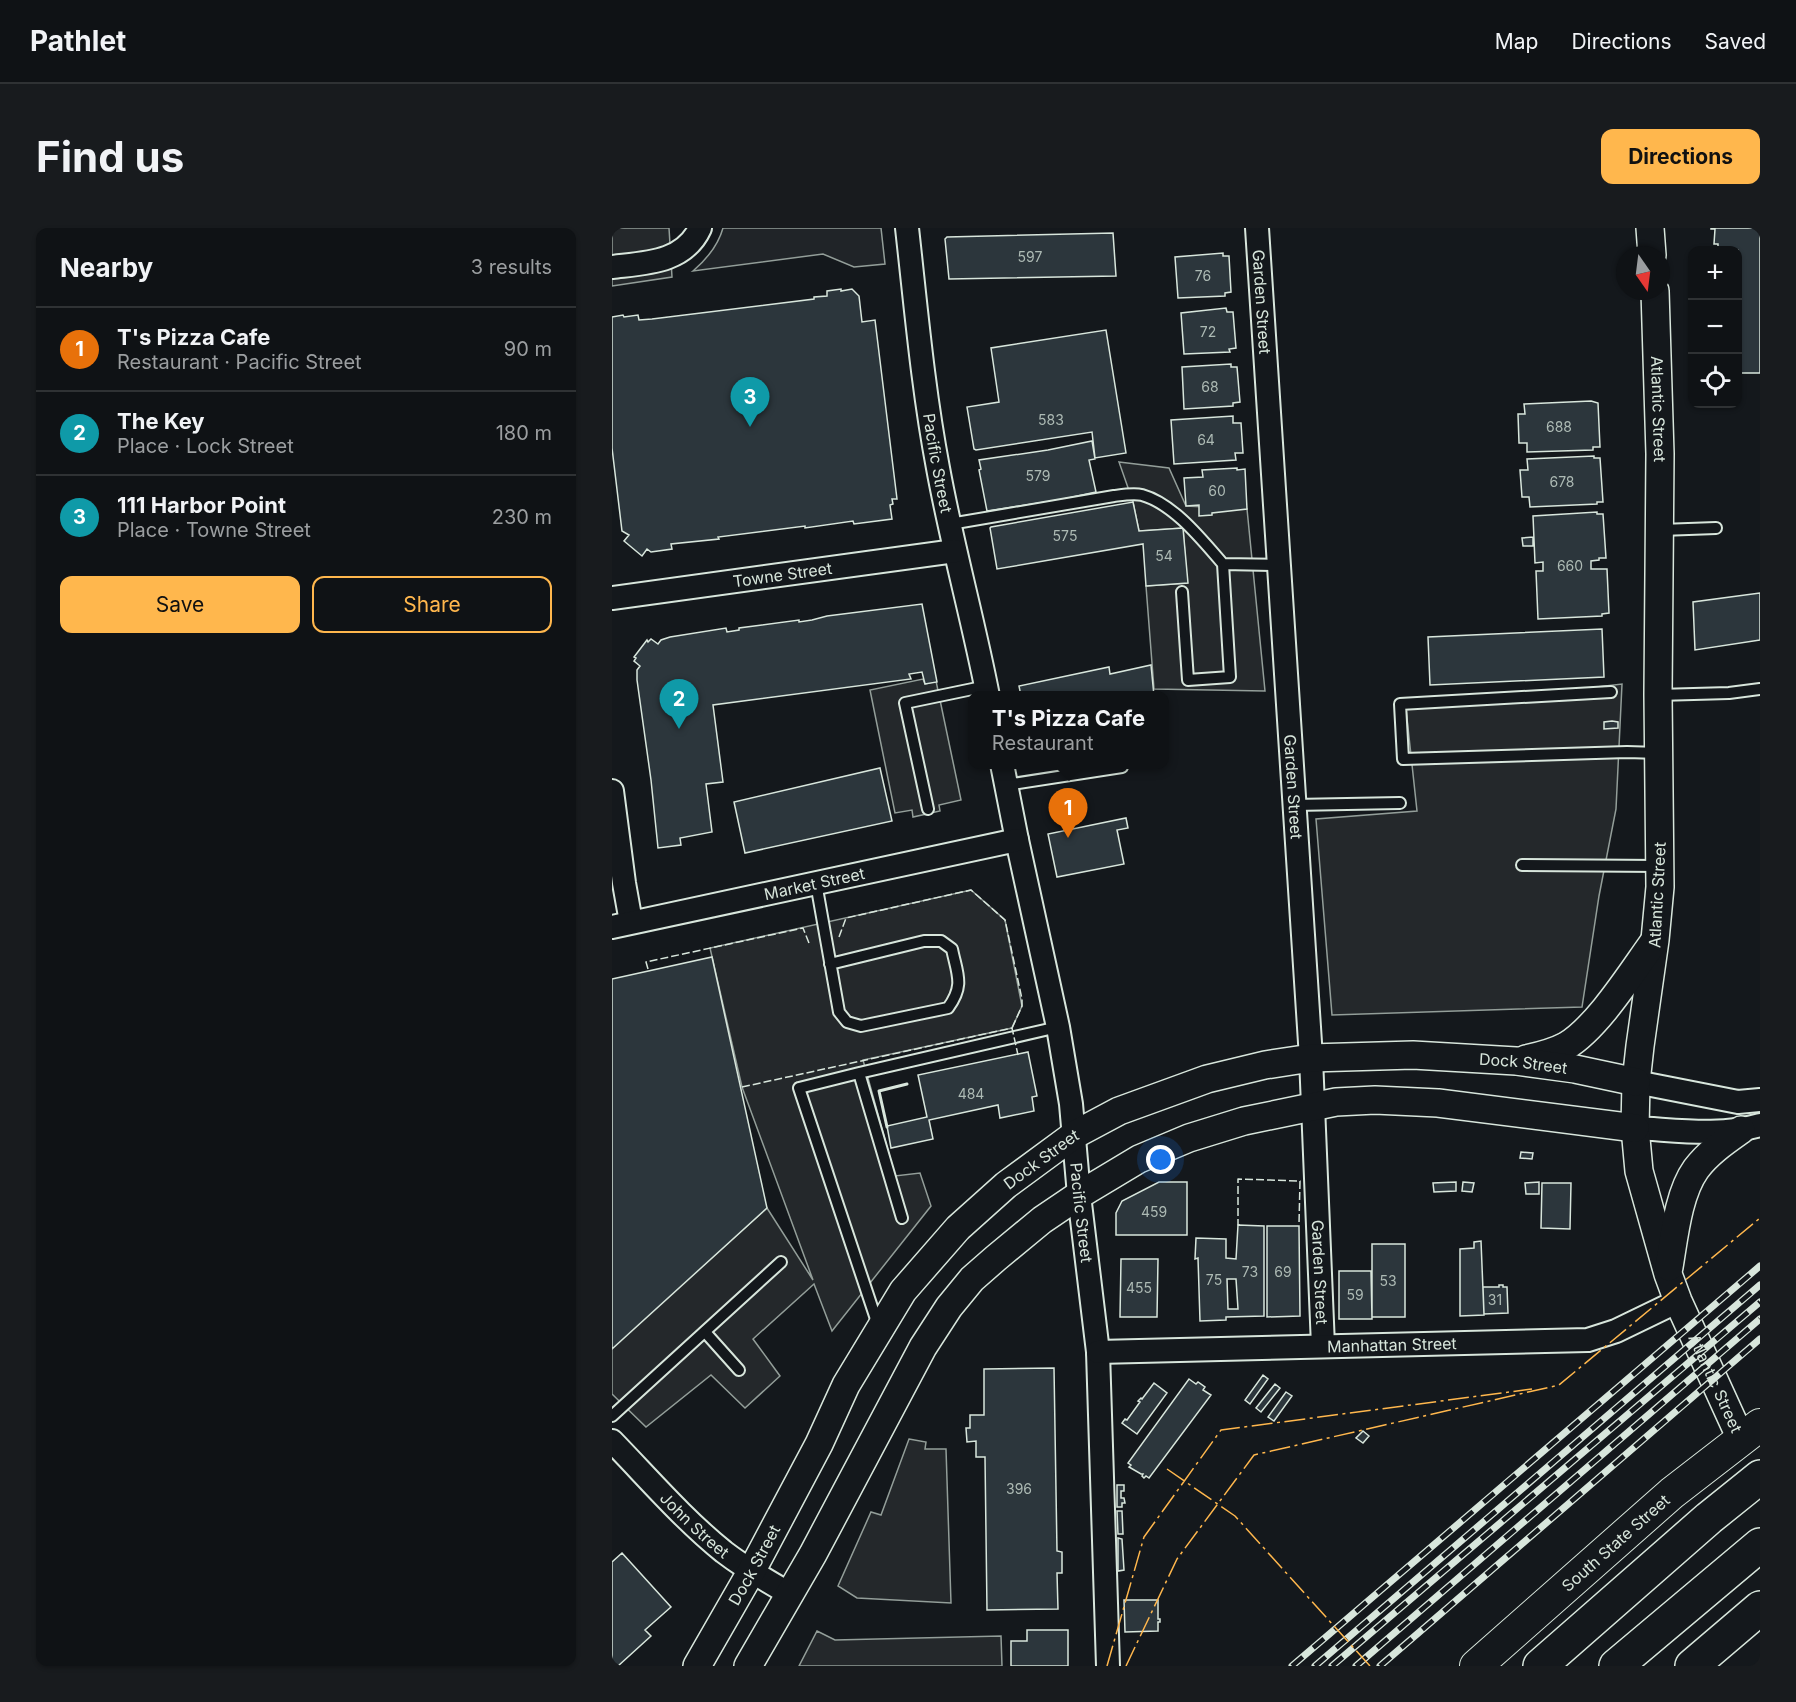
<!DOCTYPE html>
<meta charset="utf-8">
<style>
:root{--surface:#0f1215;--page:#181b1e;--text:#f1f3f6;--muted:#9b9ea0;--line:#2f3234;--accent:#ffb74d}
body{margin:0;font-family:Inter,sans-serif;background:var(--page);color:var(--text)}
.controls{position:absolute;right:18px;top:18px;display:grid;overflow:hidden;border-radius:12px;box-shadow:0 2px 4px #0004}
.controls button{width:54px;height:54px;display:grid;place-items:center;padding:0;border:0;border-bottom:2px solid var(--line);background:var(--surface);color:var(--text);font:30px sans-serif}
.compass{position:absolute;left:1004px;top:18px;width:54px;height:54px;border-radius:50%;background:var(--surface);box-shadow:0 2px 4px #0004;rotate:166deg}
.you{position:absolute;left:549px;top:932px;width:21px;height:21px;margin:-15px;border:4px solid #fff;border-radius:50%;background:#1a73e8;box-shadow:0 0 0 9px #1a73e833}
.badge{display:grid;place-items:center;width:39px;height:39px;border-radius:50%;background:var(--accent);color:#fff;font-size:20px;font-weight:700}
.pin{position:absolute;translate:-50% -50px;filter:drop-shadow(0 2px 3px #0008)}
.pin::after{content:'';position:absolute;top:32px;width:21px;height:18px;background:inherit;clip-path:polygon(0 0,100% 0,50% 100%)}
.popup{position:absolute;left:356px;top:463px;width:201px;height:78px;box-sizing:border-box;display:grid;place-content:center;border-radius:12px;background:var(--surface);filter:drop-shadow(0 2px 4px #0005);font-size:20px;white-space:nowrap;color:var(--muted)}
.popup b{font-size:22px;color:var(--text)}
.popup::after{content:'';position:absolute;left:50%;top:100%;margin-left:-12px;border:12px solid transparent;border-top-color:var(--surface)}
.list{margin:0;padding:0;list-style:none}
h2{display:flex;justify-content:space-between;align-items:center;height:78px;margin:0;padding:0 24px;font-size:26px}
h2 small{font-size:20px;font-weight:400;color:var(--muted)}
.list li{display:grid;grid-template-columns:39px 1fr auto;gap:18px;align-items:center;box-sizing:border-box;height:84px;padding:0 24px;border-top:2px solid var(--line)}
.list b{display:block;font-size:22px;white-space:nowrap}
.list p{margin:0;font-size:20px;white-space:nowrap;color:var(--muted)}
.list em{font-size:20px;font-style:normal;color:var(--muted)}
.actions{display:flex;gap:12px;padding:18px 24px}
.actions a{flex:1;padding:14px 0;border:2px solid var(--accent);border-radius:12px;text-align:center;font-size:21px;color:var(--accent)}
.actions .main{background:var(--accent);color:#111}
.icon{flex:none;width:33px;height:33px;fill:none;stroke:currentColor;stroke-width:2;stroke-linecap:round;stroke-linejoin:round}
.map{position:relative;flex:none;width:1148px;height:1438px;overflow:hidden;border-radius:12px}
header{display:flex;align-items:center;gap:36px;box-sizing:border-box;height:84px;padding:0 30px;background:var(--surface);border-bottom:2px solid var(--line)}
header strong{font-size:28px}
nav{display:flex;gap:33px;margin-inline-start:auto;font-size:21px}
.intro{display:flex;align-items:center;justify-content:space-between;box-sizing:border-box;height:144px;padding:0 36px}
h1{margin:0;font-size:42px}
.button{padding:15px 27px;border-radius:12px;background:var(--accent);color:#111;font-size:21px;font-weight:700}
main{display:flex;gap:36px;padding:0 36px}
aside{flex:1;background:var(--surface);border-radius:12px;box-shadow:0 2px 4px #0004}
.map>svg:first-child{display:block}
</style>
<header>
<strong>Pathlet</strong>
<nav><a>Map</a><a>Directions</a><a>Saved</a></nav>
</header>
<div class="intro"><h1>Find us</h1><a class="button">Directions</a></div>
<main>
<aside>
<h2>Nearby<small>3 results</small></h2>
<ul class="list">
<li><span class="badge" style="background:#e8710a">1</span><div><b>T's Pizza Cafe</b><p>Restaurant · Pacific Street</p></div><em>90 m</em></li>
<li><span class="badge" style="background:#0f9aa8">2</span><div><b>The Key</b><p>Place · Lock Street</p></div><em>180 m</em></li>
<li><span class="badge" style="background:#0f9aa8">3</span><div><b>111 Harbor Point</b><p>Place · Towne Street</p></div><em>230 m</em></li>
</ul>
<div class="actions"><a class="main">Save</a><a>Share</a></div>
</aside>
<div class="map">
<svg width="1148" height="1438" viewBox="0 0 1148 1438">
<rect width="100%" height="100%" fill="#14181c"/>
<path fill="#202428" stroke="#939e99" stroke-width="1.5" d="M111 0H269L273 36 242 39 211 26 81 43C95 31 106 18 111 0Z"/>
<path fill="#24282b" stroke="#939e99" stroke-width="1.5" d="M0 0H57L60 49 0 58Z
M507 234 557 240 574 278 635 281 653 463 542 461 534 358 575 355 571 300 527 303 521 274Z
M311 451 313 456 324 453 349 572 327 577 328 583 301 589 300 582 283 585 258 462Z
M1010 456 1004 581 987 668 970 779 720 787 704 591 805 583 794 481Z
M359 662 393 692 410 778 400 800 251 832 283 948 308 945 319 978 220 1103 202 1056 141 1111 168 1148 133 1180 99 1147 34 1199 0 1166V1119L155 980 201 1052 130 859 98 720Z
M297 1211 314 1214 313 1221H334L339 1375 245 1370 226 1358 259 1284 269 1287Z
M205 1403 223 1412 389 1408 390 1438H187Z"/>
<path fill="#2c363c" stroke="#d8e6dc" stroke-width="1.5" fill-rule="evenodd" d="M1099 0H1148V145H1126V22H1106V16H1102L1103 1H1099Z
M501 5 504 48 337 51 333 11 335 9Z
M611 25V28H617L619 64 613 65V68L566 70 563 29Z
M229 61V63L240 61 247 68 250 94 263 92 285 271H280L281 276 278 277 280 291 242 296 241 293 193 300V298L106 309 107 311 59 316 60 321 39 324 35 321 30 328 12 313 17 307 10 303 0 220V89L11 87 12 89 26 87 27 92 40 91 202 71V69L215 68V63Z
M614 80 615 84H621L624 120 617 121 618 124 572 126 569 85Z
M494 102 514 225 483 230 480 204 364 222 362 221 355 179 387 174 379 120Z
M619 136V139H625L628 174 621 175V178L572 181 570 139Z
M979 173 986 175 988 219H981V222L915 224V215H907L906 186H913L912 176Z
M621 188V195H629L631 225H623L624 232 562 236 559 192Z
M480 213 483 231 477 232 484 264 447 272 375 283 367 242 369 241 367 232 436 222Z
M982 228V230H988L991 274H985V276L918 279 917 269H910L908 242H916L915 231Z
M625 240V242L633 241 635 281 600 285V287L587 288V277L574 278 572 250 591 249 590 242Z
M521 274 527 303 571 300 576 355 534 358 531 316 385 341 378 300 379 299Z
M985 284V286H991L994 330H987V332L979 333V341H995L997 385 990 386V388L926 391 924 343H931V334L923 335 921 288Z
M921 309V318H911L910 310Z
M1148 365V412L1083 422 1081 374Z
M310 376 325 454 313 456 310 444 297 446 299 451 101 477 111 554 94 556 100 604 68 610 69 617 46 620 39 552 25 452V442L28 438 22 433 24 430 22 429 35 412 36 414 39 411 46 416 49 412 58 409 114 400 115 404 127 402V400L187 392V394L200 392 215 388Z
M990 401 992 449 818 457 816 409Z
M539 437 542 468H409L407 458 497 439 498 446Z
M1000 493 1006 494V500L992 501V494Z
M268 540 280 593 133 625 122 574Z
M514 590 516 600 505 602 512 636 445 649 436 606Z
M100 729 155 980 0 1121V751Z
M416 824 425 868 420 869 422 883 388 890 386 877 317 892 321 911 279 920 275 898 315 889 306 847Z
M909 924 921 925 920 931 908 930Z
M547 954H575V1007H504V985L510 973Z
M844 954V963L822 964 821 955Z
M851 954 862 955 860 964 850 963Z
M927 954V966H914L913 955Z
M930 955H959L958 1001 929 1000Z
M626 997 652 998V1088L614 1089V1092L588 1093 586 1030 583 1031 584 1010 614 1011V1030L624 1031ZM615 1051H624L626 1081H616Z
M655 998H687L688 1088 655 1089Z
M869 1013 872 1087 848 1088V1021L862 1020V1014Z
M760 1016H793V1089H760Z
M509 1031H546L545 1089H508Z
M727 1043H759L760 1091H727Z
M887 1057H891V1059H895L896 1085 872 1086 871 1059H887Z
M442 1140 445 1323 450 1324V1345H445L446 1381 375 1382 373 1229H364V1213L355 1214 354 1200H358V1187H372V1141Z
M651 1147 656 1151 638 1176 633 1172Z
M577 1151 584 1156 586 1154 593 1159 591 1162 599 1167 537 1250 534 1248 532 1250 530 1248 531 1246H529L517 1239 519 1237 516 1235Z
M542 1155 555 1165 525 1206 510 1195 513 1191 515 1192 528 1174 526 1173 529 1170 530 1171Z
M663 1156 668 1160 649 1184 644 1180Z
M674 1164 680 1168 662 1193 656 1189Z
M751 1203 757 1208 751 1215 744 1210Z
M505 1257H512V1263H509V1270H512L513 1275H510V1279H505Z
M505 1283H510L511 1306H506Z
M506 1310 510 1311 512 1342 506 1343Z
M10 1325 59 1379 33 1402 39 1408 6 1438H0V1334Z
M512 1372H546V1391H548V1394H546V1403L513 1404Z
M415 1402H456V1438H399V1413H415Z"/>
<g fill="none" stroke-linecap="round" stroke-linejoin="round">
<g stroke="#d8e6dc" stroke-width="14">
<path id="service" d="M338 296 502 268C510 267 522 265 530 267 562 276 590 312 611 336L667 337
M1049 302 1104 300
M570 364 576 452 618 449 611 336
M999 464 788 476 791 531 1015 524 1047 525
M1046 467 1117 465 1148 461
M394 557 510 539
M682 577 788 575
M316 581 293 475 375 458
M910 637 1048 638
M204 655 227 784 235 794 249 798 336 780C353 757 345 746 340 721L329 713H312L218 736
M247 845 446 799
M266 1097 187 860 247 845 290 990
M93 1104 127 1142
M0 1188 169 1034"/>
</g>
<g stroke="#d8e6dc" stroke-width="26">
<g id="minor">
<path id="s1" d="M295 0C304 80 311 161 326 240 340 317 361 391 376 468"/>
<path id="s2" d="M645 0 699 830 711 1118"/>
<path d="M0 39C33 35 72 35 88 0"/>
<path id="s3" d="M0 370 343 323"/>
<path id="s4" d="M390 536 405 612 446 799 459 876 467 967 486 1124 496 1438"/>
<path d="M0 563 12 655 19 694"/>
<path id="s5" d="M0 699 405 612"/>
<path d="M1024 854 1126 874 1148 872"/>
<path d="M1023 900C1065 902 1107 909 1148 897"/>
<path id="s6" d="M486 1124 976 1112 1004 1103 1066 1073"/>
<path id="s7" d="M0 1213C36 1250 71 1291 112 1324 133 1340 155 1353 178 1366"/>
</g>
</g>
<g stroke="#d8e6dc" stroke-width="30">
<g id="tertiary">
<path d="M1038 0 1040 27"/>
<path id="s8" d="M1043 63 1048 226 1046 467 1048 659 1043 712 1028 818 1024 854 1023 900 1027 943 1056 1046 1066 1073 1129 1211"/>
<path d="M914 831C928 828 941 825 954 818 985 800 1020 744 1041 715"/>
<path d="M1057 1039C1062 1010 1066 966 1084 941 1096 925 1112 914 1129 902"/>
<path id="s9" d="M85 1438 139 1344 207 1216 234 1157 291 1063 346 1000 394 957 462 907 507 883 595 851 653 837 699 830 801 827 904 833 963 841 1024 854"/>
<path d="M136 1438 201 1326 311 1119 337 1079 360 1051 384 1030 430 992 467 967 527 931 577 910 632 893 724 874 763 872 826 875 1023 900"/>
</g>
</g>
<g stroke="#d8e6dc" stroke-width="34">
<g id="secondary">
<path id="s10" d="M864 1438 1060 1265 1148 1197"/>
</g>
</g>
<g stroke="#d8e6dc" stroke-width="36">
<path id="motorway" d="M928 1438 1097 1290 1148 1249
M1004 1438 1148 1317
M1080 1438 1148 1380"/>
</g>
<use href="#service" stroke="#14181c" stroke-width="10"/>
<use href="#minor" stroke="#14181c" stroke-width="22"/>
<use href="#tertiary" stroke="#14181c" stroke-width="27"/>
<use href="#secondary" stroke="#14181c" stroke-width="32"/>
<use href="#motorway" stroke="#14181c" stroke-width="33"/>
<g stroke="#d8e6dc" stroke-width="7">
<path id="rail" d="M680 1438 1148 1038
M703 1438 1148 1057
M720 1438 1148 1074
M744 1438 1148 1091
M768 1438 1148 1111"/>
</g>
<use href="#rail" stroke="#14181c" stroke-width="4.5" stroke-dasharray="14" stroke-linecap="butt"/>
<path stroke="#d8e6dc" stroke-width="1.5" stroke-dasharray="8 3" stroke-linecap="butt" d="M227 709 234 690 359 662 393 692 410 771V778L400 800
M36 741 34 734 191 700 197 715
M130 859 400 800 406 827
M628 997H626V951L688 953 687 996"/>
<path stroke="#d8e6dc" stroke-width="3" d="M275 899 267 863 295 856"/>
<path stroke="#ffb74d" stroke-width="1.5" stroke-dasharray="21 4.5 3 4.5" stroke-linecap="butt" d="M555 1241 623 1288 758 1438
M495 1438 532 1309 609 1202 920 1161
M514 1438 565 1331 642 1227 947 1157 1148 990"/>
</g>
<g text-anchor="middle" stroke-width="4.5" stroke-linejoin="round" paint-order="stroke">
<g font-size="14" fill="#adbab4">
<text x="418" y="34">597</text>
<text x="591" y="53">76</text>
<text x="596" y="109">72</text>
<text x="598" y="164">68</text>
<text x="439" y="197">583</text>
<text x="947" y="204">688</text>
<text x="594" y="217">64</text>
<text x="426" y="253">579</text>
<text x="950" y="259">678</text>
<text x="605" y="268">60</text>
<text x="453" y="313">575</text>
<text x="552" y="333">54</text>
<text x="958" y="343">660</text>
<text x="359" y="871">484</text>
<text x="542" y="989">459</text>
<text x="638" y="1049">73</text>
<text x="671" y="1049">69</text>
<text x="602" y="1057">75</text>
<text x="776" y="1058">53</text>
<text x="527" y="1065">455</text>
<text x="743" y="1072">59</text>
<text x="883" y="1077">31</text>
<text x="407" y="1266">396</text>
</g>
<g font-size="16" fill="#d8e6dc" stroke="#14181c">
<text dy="6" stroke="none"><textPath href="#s2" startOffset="74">Garden Street</textPath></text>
<text dy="6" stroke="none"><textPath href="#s8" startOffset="118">Atlantic Street</textPath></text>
<text dy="6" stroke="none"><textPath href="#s1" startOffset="237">Pacific Street</textPath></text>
<text dy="6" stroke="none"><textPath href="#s3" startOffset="172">Towne Street</textPath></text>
<text dy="6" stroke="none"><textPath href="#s2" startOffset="560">Garden Street</textPath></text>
<text dy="6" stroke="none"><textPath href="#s5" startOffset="207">Market Street</textPath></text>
<text transform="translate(1045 667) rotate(-87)" y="6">Atlantic Street</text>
<text dy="6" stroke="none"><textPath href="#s9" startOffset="1124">Dock Street</textPath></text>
<text dy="6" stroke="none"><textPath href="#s9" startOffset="620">Dock Street</textPath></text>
<text dy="6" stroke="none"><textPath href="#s4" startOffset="456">Pacific Street</textPath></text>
<text dy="6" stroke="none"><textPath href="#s2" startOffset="1046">Garden Street</textPath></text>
<text dy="6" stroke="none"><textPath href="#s6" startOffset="294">Manhattan Street</textPath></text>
<text dy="6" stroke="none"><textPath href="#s8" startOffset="1108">Atlantic Street</textPath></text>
<text dy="6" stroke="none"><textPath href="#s7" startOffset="118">John Street</textPath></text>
<text dy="6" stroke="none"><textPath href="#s10" startOffset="186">South State Street</textPath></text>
<text dy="6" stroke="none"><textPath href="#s9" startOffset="116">Dock Street</textPath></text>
</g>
</g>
</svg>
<div class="controls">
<button>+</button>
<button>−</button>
<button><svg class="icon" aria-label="locate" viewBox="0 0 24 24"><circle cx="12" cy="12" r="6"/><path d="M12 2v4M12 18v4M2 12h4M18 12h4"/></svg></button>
</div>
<svg class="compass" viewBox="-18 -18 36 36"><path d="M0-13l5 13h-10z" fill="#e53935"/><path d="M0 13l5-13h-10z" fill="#9b9ea0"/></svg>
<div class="you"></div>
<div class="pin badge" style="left:456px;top:610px;background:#e8710a">1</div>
<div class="popup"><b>T's Pizza Cafe</b>Restaurant</div>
<div class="pin badge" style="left:67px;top:501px;background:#0f9aa8">2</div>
<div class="pin badge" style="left:138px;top:199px;background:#0f9aa8">3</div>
</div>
</main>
